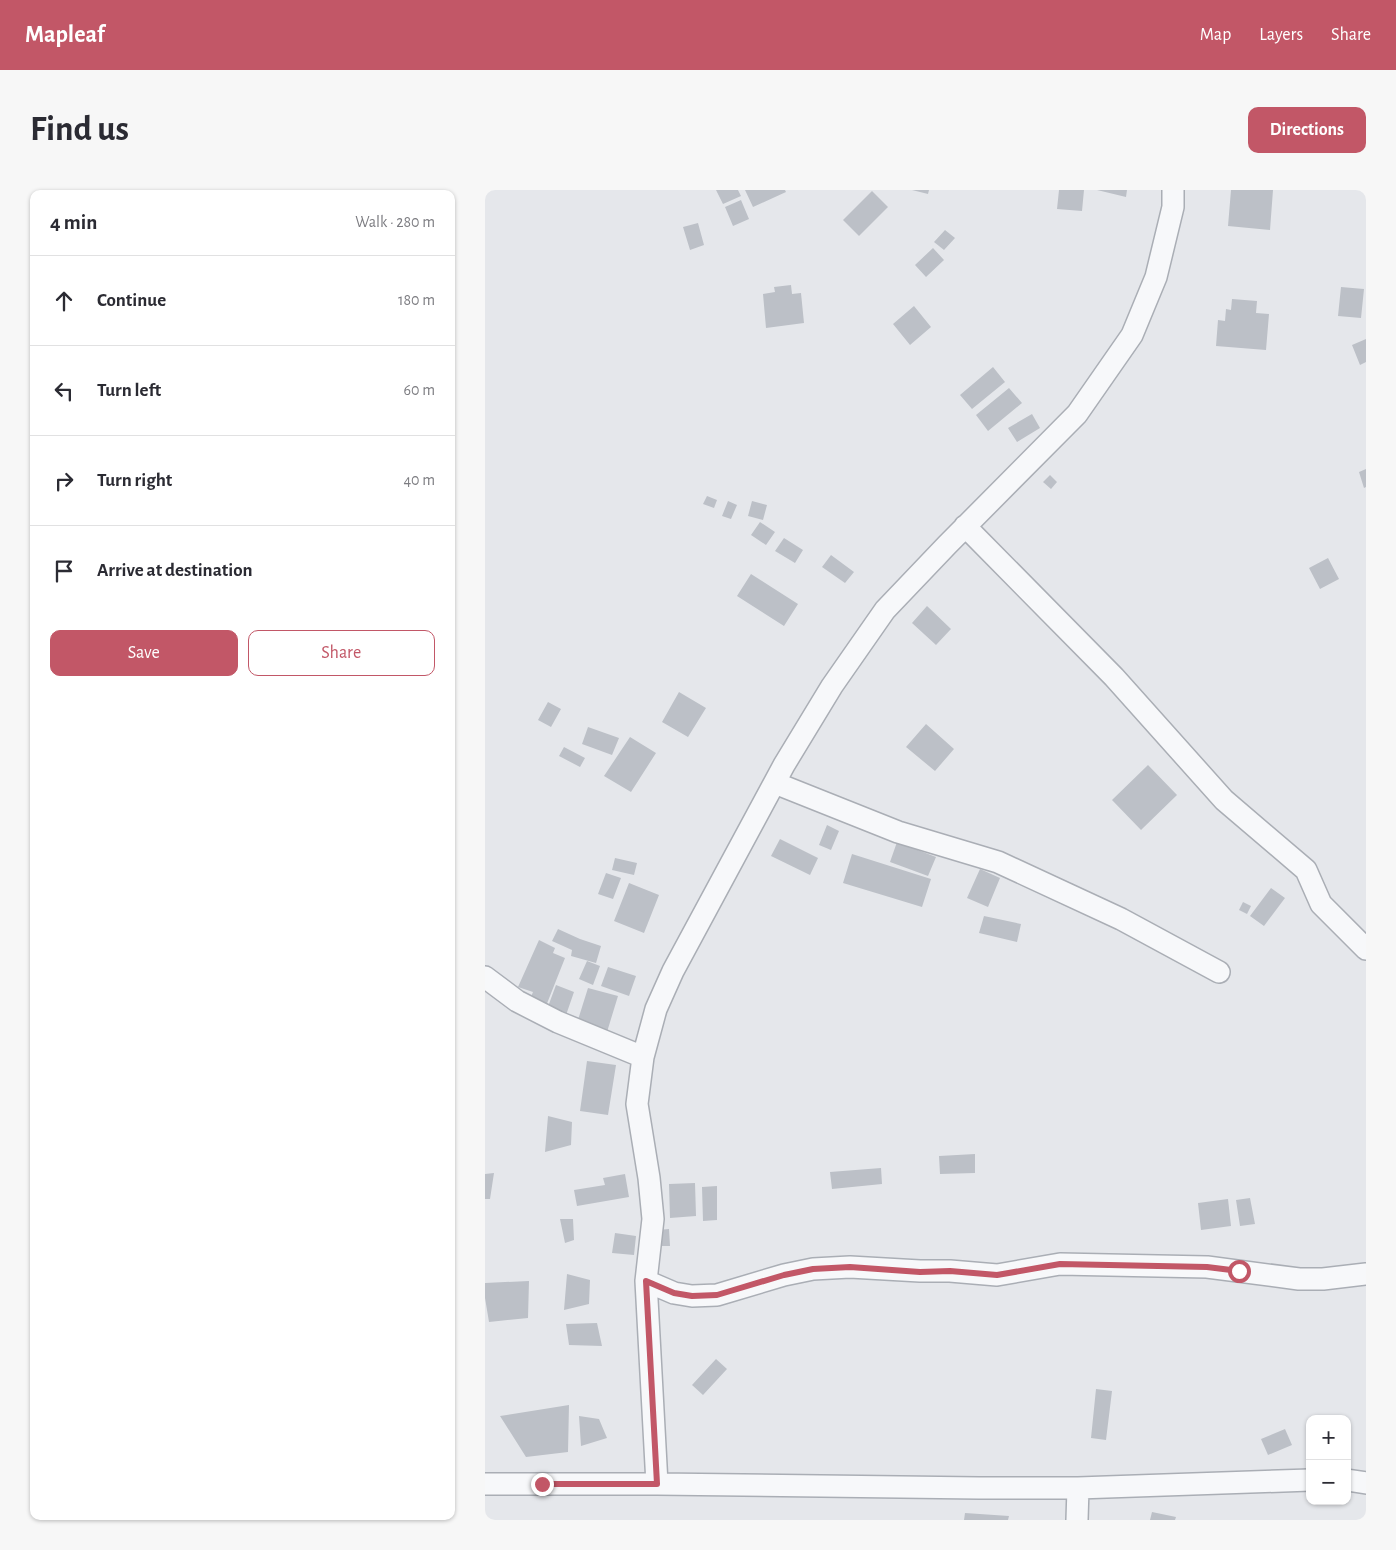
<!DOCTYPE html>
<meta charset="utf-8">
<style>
:root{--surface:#fff;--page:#f7f7f7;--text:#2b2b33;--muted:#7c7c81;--line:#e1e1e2;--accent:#c25767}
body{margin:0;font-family:"Alegreya Sans",sans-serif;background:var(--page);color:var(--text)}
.controls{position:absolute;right:15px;bottom:15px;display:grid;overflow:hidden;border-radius:10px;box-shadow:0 1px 4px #0004}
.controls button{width:45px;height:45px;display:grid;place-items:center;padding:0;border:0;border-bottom:1px solid var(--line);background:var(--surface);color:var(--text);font:25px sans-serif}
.stop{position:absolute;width:15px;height:15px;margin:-11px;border:4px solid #c25767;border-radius:50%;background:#fff}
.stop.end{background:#c25767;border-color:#fff;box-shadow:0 1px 5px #0008}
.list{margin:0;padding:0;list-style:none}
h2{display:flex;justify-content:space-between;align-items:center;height:65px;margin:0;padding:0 20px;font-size:21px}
h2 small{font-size:16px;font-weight:400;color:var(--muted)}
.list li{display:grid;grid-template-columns:32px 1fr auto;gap:15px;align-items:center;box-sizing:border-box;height:90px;padding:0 20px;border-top:1px solid var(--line)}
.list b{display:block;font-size:19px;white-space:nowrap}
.list em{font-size:16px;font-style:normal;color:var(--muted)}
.actions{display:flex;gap:10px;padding:15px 20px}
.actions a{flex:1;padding:11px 0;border:1px solid var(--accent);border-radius:10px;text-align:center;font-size:18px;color:var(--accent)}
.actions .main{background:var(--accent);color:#fff}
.icon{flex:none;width:28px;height:28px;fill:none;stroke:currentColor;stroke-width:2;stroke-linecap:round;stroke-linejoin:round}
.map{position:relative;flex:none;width:881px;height:1330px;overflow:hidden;border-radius:10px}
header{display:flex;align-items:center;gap:30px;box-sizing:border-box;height:70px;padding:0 25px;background:var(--accent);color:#fff}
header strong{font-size:24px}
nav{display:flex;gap:28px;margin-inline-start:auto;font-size:18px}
.intro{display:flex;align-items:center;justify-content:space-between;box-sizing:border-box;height:120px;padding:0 30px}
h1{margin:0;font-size:35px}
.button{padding:12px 22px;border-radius:10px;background:var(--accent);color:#fff;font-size:18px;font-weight:700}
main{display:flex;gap:30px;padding:0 30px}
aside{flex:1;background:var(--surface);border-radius:10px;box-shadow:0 1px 4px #0004}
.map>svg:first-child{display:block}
</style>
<header>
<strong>Mapleaf</strong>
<nav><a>Map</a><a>Layers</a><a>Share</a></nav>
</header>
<div class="intro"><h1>Find us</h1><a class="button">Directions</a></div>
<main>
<aside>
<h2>4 min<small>Walk · 280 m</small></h2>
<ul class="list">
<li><svg class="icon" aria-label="ahead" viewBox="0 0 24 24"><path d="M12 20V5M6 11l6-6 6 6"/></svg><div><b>Continue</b></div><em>180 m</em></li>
<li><svg class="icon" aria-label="left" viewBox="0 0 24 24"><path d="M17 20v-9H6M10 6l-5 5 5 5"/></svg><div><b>Turn left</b></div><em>60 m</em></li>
<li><svg class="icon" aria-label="right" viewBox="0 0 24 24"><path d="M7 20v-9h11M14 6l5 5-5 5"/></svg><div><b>Turn right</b></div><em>40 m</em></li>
<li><svg class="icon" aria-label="arrive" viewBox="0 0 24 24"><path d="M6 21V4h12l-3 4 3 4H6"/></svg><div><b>Arrive at destination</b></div></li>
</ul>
<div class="actions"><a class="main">Save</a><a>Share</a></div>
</aside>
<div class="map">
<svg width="881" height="1330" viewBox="0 0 881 1330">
<rect width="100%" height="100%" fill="#e5e7eb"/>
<path fill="#bcc0c7" d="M231 0H253L256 6 238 14Z
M260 0H300L301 2 268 17Z
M427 0H444L443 4Z
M574 0H599L597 21 572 19Z
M612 0H642L641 7Z
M746 0H788L785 40 743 36Z
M387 1 403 17 374 46 358 30Z
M256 10 264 29 248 36 240 17Z
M213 33 219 55 205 60 198 37Z
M460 40 470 48 459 60 449 52Z
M448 58 459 70 441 87 430 75Z
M306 95 307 104 316 103 319 133 281 138 278 104 290 102 289 97Z
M856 97 879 99 876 128 853 126Z
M747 109 772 111 771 123 784 124 781 160 731 156 733 130 740 131 741 119 746 120Z
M429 116 446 137 425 155 408 134Z
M881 149V172L875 175 867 155Z
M508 177 520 192 487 219 475 205Z
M524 198 537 213 503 241 491 225Z
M547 224 555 238 532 252 523 238Z
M881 279V297L879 298 874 282Z
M565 285 572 292 566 299 558 292Z
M222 306 232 310 229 318 218 314Z
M243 311 252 315 246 329 237 326Z
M267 311 282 315 278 330 263 326Z
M275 332 290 342 281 355 266 345Z
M299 348 318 360 310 373 290 361Z
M346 365 369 382 360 393 337 377Z
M843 368 854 389 835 399 824 378Z
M266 384 313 414 299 436 252 406Z
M442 416 466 439 451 455 427 433Z
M194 502 221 518 203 547 177 532Z
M63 512 76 519 66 537 53 530Z
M441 534 469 559 450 581 421 557Z
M103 537 134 548 127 565 97 554Z
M145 547 171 563 146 602 119 586Z
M79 557 100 568 95 577 74 566Z
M663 575 692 605 656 640 627 610Z
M342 635 354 641 346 660 334 655Z
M295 649 333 668 325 685 286 666Z
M412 652 451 667 443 686 405 672Z
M367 664 446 689 437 717 358 693Z
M130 668 152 673 149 685 127 680Z
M495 679 515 688 503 717 482 708Z
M121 683 136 688 128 709 113 704Z
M144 693 174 705 159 743 129 731Z
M786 698 800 708 779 736 765 726Z
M758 712 766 716 762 724 754 720Z
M499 726 536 734 532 752 494 743Z
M73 739 95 749 116 756 111 773 86 766 87 760 67 751Z
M54 750 70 758 68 763 80 768 61 816 45 809 48 802 33 797Z
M102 771 115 776 108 795 94 789Z
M123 777 151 786 144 806 116 796Z
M71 795 89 802 80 828 61 822Z
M103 798 133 806 122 842 92 833Z
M102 871 131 875 123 925 95 921Z
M63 926 87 932 86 955 60 962Z
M490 964V983L455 984 454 966Z
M396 978 397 994 347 999 345 982Z
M9 983 5 1009H0V984Z
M140 984 144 1007 92 1016 89 1000 120 995 118 988Z
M210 993 211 1026 185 1028 184 994Z
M232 996V1030L218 1031 217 997Z
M765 1008 770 1034 755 1036 751 1010Z
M743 1009 746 1036 716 1040 713 1013Z
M75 1029H88L89 1050 80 1053Z
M184 1039 185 1056H174L173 1040Z
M130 1043 151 1046 149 1065 127 1063Z
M82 1084 105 1090 104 1114 79 1120Z
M44 1091 43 1128 4 1132 0 1108V1093Z
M112 1133 117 1156 84 1155 81 1134Z
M231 1169 242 1179 218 1205 207 1195Z
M611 1199 627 1201 621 1250 606 1248Z
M84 1215 83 1262 41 1267 15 1226Z
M94 1226 114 1229 122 1248 96 1256Z
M800 1239 807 1255 783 1265 776 1249Z
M667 1322 691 1327 690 1330H665Z
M480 1323 524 1326 523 1330H479Z"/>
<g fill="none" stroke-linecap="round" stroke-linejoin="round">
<g stroke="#aaaeb5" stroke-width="24">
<path id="minor" d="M480 336 629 487 739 610 821 680 836 714 881 759
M290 593 413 642 513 672 636 729 734 782
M0 787 32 811 73 832 158 867
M161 1091 189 1103 207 1106 232 1105 299 1085 328 1079 365 1077 435 1081H465L512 1085 575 1074 722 1077 814 1089H838L881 1084
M862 1290 881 1293
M0 1294H172L494 1298H593L825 1290
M172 1294 161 1091 168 1029 164 988 152 914 158 867 171 819 188 781 299 575 347 496 400 420 462 355 592 224 647 145 671 87 688 17V0
M592 1330 593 1298"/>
</g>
<use href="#minor" stroke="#f7f8fa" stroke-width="21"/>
</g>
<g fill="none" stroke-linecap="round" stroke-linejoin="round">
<path stroke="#c25767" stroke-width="6" d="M57 1294H172L161 1091 189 1103 207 1106 232 1105 299 1085 328 1079 365 1077 435 1082 465 1081 512 1085 575 1074 722 1077 754 1081"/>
</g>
</svg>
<div class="controls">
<button>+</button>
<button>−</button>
</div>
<div class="stop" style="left:754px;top:1081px"></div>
<div class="stop end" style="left:57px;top:1294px"></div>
</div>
</main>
